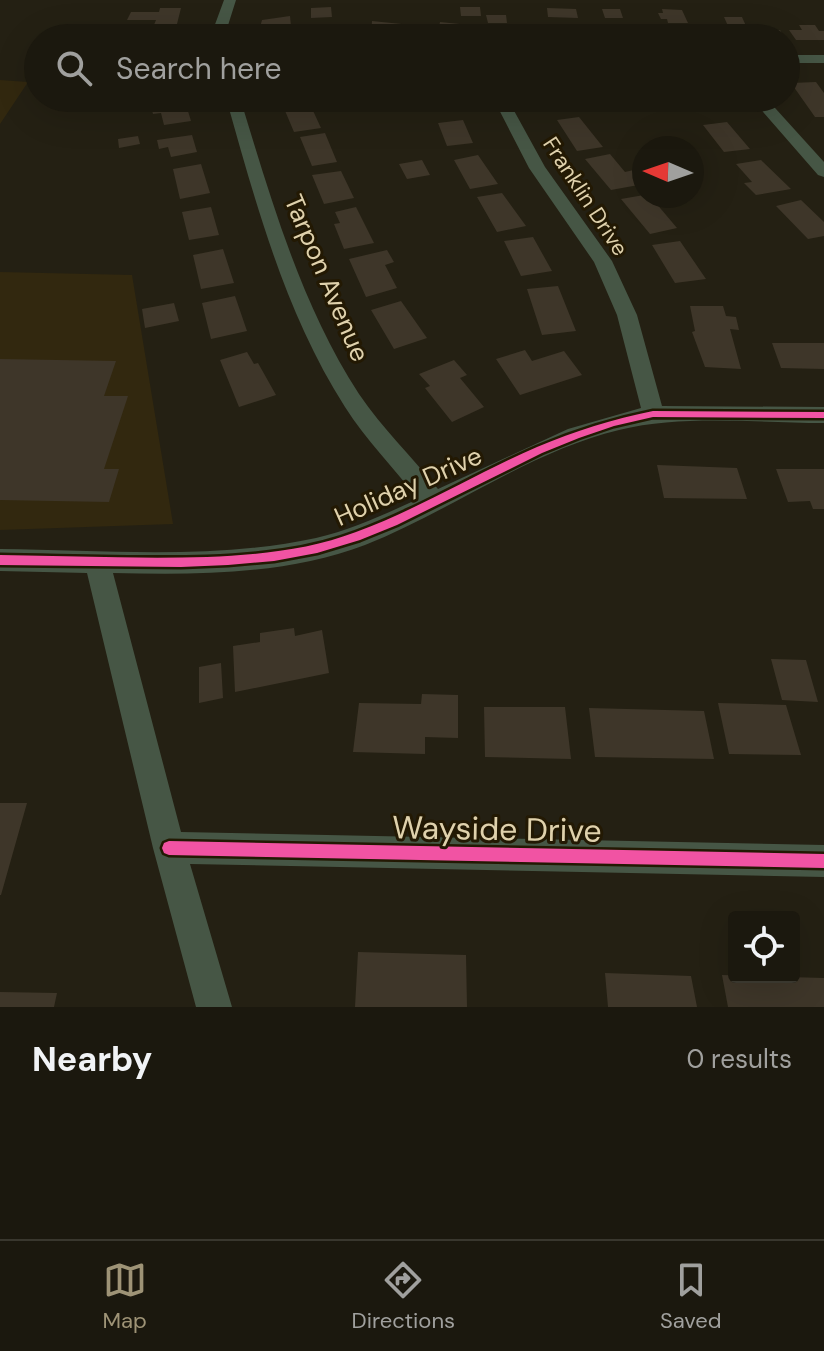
<!DOCTYPE html>
<style>
:root{--surface:#1b180e;--page:#242117;--text:#f1f3f6;--muted:#a0a09e;--line:#39372e;--accent:#9e9376}
body{margin:0;font-family:"DM Sans",sans-serif;background:var(--page);color:var(--text)}
.controls{position:absolute;right:24px;bottom:24px;display:grid;overflow:hidden;border-radius:8px;box-shadow:0 8px 32px #0002}
.controls button{width:72px;height:72px;display:grid;place-items:center;padding:0;border:0;border-bottom:2px solid var(--line);background:var(--surface);color:var(--text);font:40px sans-serif}
.compass{position:absolute;left:632px;top:136px;width:72px;height:72px;border-radius:50%;background:var(--surface);box-shadow:0 8px 32px #0002;rotate:272deg}
.list{margin:0;padding:0;list-style:none}
h2{display:flex;justify-content:space-between;align-items:center;height:104px;margin:0;padding:0 32px;font-size:34px}
h2 small{font-size:26px;font-weight:400;color:var(--muted)}
.icon{flex:none;width:44px;height:44px;fill:none;stroke:currentColor;stroke-width:2;stroke-linecap:round;stroke-linejoin:round}
.map{position:relative;flex:none;width:824px;height:1007px;overflow:hidden}
.search{position:absolute;background:var(--surface);box-shadow:0 8px 32px #0002;left:24px;right:24px;top:24px;height:88px;display:flex;align-items:center;gap:20px;box-sizing:border-box;padding:0 28px;border-radius:44px;color:var(--muted);font-size:30px}
.sheet{height:232px;background:var(--surface)}
nav{display:flex;justify-content:space-around;align-items:center;box-sizing:border-box;height:112px;border-top:2px solid var(--line);background:var(--surface);font-size:22px;color:var(--muted)}
nav a{display:grid;justify-items:center;gap:4px}
nav .on{color:var(--accent)}
.map>svg:first-child{display:block}
</style>
<div class="map">
<svg width="824" height="1007" viewBox="0 0 824 1007">
<rect width="100%" height="100%" fill="#242013"/>
<path fill="#32280f" d="M0 80 28 82 0 124Z
M0 272 132 275 173 524 0 530Z"/>
<path fill="#3e3629" d="M331 7 332 17 311 18V8Z
M460 7H480L481 16H461Z
M160 8H181L175 32H151L156 20H127L131 12H159Z
M547 8 576 9 578 18 548 17Z
M602 9H620L623 18H605Z
M662 9 682 10 688 23H668L667 19H661L658 13H663Z
M486 15H506L507 23H488Z
M290 16 291 26H280V38H257L262 20Z
M724 17H742L746 26H728Z
M372 21 421 26 420 36H371Z
M440 22 479 26 480 36H437Z
M327 24 328 27 357 25 359 36 312 38 311 28Z
M619 25 656 28 660 38H616L613 28H619Z
M799 25H815L819 31H824V40H796L789 30H802Z
M506 27H537L538 37H507Z
M552 27 594 28 598 38H554Z
M672 28 717 29 722 38H676Z
M741 30H780L785 38H745Z
M816 82 824 93V117H815L791 83Z
M184 98 191 121 164 125 161 113 153 114 151 107 159 105V100Z
M687 98H712L716 104 690 105Z
M309 102 321 128 294 132 283 106Z
M579 117 603 147 577 151 557 120Z
M463 120 473 143 447 146 438 123Z
M727 122 750 149 724 152 703 125Z
M325 133 337 162 312 166 300 137Z
M192 135 197 152 171 157 168 147 159 149 157 140Z
M138 136 140 144 119 148 118 139Z
M610 154 625 172 642 168 644 184 611 190 585 159Z
M478 155 498 184 470 189 454 160Z
M422 160 430 175 407 179 399 164Z
M761 160 791 189 756 195 744 183 752 182 736 164Z
M201 164 210 193 180 199 173 169Z
M341 171 354 198 324 204 312 175Z
M502 193 526 226 497 232 477 197Z
M644 195 650 196 677 228 650 234 621 199Z
M801 200 824 222V236L808 239 776 206Z
M211 207 219 235 189 240 182 212Z
M356 207 374 243 344 249 334 224 340 223 335 212Z
M533 237 552 271 521 276 504 241Z
M680 241 706 279 675 283 652 245Z
M223 249 234 283 201 289 193 255Z
M387 250 394 262 385 265 397 288 366 297 349 259Z
M558 286 576 331 542 335 527 289Z
M235 296 247 331 211 339 202 303Z
M401 301 427 338 394 349 371 310Z
M174 303 179 321 145 328 142 309Z
M690 306H723L726 316 736 317 739 330 730 329 741 369 705 367 692 332 695 331Z
M772 343H824V369L781 368Z
M525 350 532 361 564 351 582 375 520 395 496 359Z
M247 352 254 364 258 363 276 395 239 407 220 360Z
M0 359 116 361 104 396H128L104 469H119L109 502 0 500Z
M454 360 467 375 460 378 484 407 452 422 425 388 430 386 419 374Z
M657 465 737 468 747 499 664 498Z
M776 469H824V509H813L810 501 788 502Z
M294 628 295 636 322 630 329 673 235 692 233 646 260 642V633Z
M771 659 806 660 818 702 782 700Z
M221 663 223 698 199 703V667Z
M422 694 458 695V738L425 737V754L353 752 359 703 421 704Z
M718 703 786 705 801 755 729 754Z
M484 707H565L571 759 485 757Z
M589 708 704 711 714 759 595 757Z
M0 803H27L1 895H0Z
M358 952 466 955 467 1007H355Z
M605 973 691 976 697 1007H608Z
M722 975 824 978V1007H728Z
M0 992 57 993 54 1007H0Z"/>
<g fill="none" stroke-linecap="round" stroke-linejoin="round">
<path fill="#465645" fill-rule="evenodd" d="M224 0H236L224 38H210Z
M786 55H824V63H786Z
M226 98H240C271 199 301 305 359 394 382 428 412 457 438 489L568 429 641 408 617 315 594 262 529 168 493 98H507L545 167 612 261 637 315 662 406 824 407V423C757 423 684 414 619 430 528 452 451 511 365 545 286 575 197 575 113 573L181 832 824 845V877L190 864 232 1007H196L153 848 87 573 0 571V549C103 550 215 560 316 538 352 530 385 514 418 499 394 468 366 440 345 407 285 313 256 204 226 98Z
M751 98H766L824 162V177L818 175Z"/>
<g stroke="#231903" stroke-width="5">
<path id="cycleway" d="M653 411 824 412V418L653 417 614 426 579 438 542 453 397 525 360 540 317 553 274 561 228 565 181 567 0 565V555C69 556 138 559 207 557 257 555 309 550 356 532 419 509 476 473 537 447 575 431 613 419 653 411Z
M169 841 824 854V868L169 855 164 853 162 848 164 843Z"/>
</g>
<use href="#cycleway" fill="#f153a3" fill-rule="evenodd"/>
</g>
<g text-anchor="middle" stroke-width="6" stroke-linejoin="round" paint-order="stroke">
<g font-size="22" fill="#dfd1ac" stroke="#231903">
<text transform="translate(586 196) rotate(57)" y="8">Franklin Drive</text>
</g>
<g font-size="26" fill="#dfd1ac" stroke="#231903">
<text transform="translate(327 278) rotate(67)" y="9">Tarpon Avenue</text>
<text transform="translate(408 486) rotate(-24)" y="9">Holiday Drive</text>
</g>
<g font-size="32" fill="#dfd1ac" stroke="#231903">
<text transform="translate(497 829) rotate(1)" y="11">Wayside Drive</text>
</g>
</g>
</svg>
<div class="controls">
<button><svg class="icon" aria-label="locate" viewBox="0 0 24 24"><circle cx="12" cy="12" r="6"/><path d="M12 2v4M12 18v4M2 12h4M18 12h4"/></svg></button>
</div>
<svg class="compass" viewBox="-18 -18 36 36"><path d="M0-13l5 13h-10z" fill="#e53935"/><path d="M0 13l5-13h-10z" fill="#a0a09e"/></svg>
<div class="search"><svg class="icon" aria-label="search" viewBox="0 0 24 24"><circle cx="10" cy="10" r="6"/><path d="M15 15l6 6"/></svg>Search here</div>
</div>
<section class="sheet">
<h2>Nearby<small>0 results</small></h2>
<ul class="list">
</ul>
</section>
<nav>
<a class="on"><svg class="icon" aria-label="map" viewBox="0 0 24 24"><path d="M3 6l6-2 6 2 6-2v14l-6 2-6-2-6 2zM9 4v14M15 6v14"/></svg>Map</a>
<a><svg class="icon" aria-label="directions" viewBox="0 0 24 24"><path d="M12 3l9 9-9 9-9-9zM9 14v-3h6M13 9l2 2-2 2"/></svg>Directions</a>
<a><svg class="icon" aria-label="saved" viewBox="0 0 24 24"><path d="M7 4h10v16l-5-4-5 4z"/></svg>Saved</a>
</nav>
